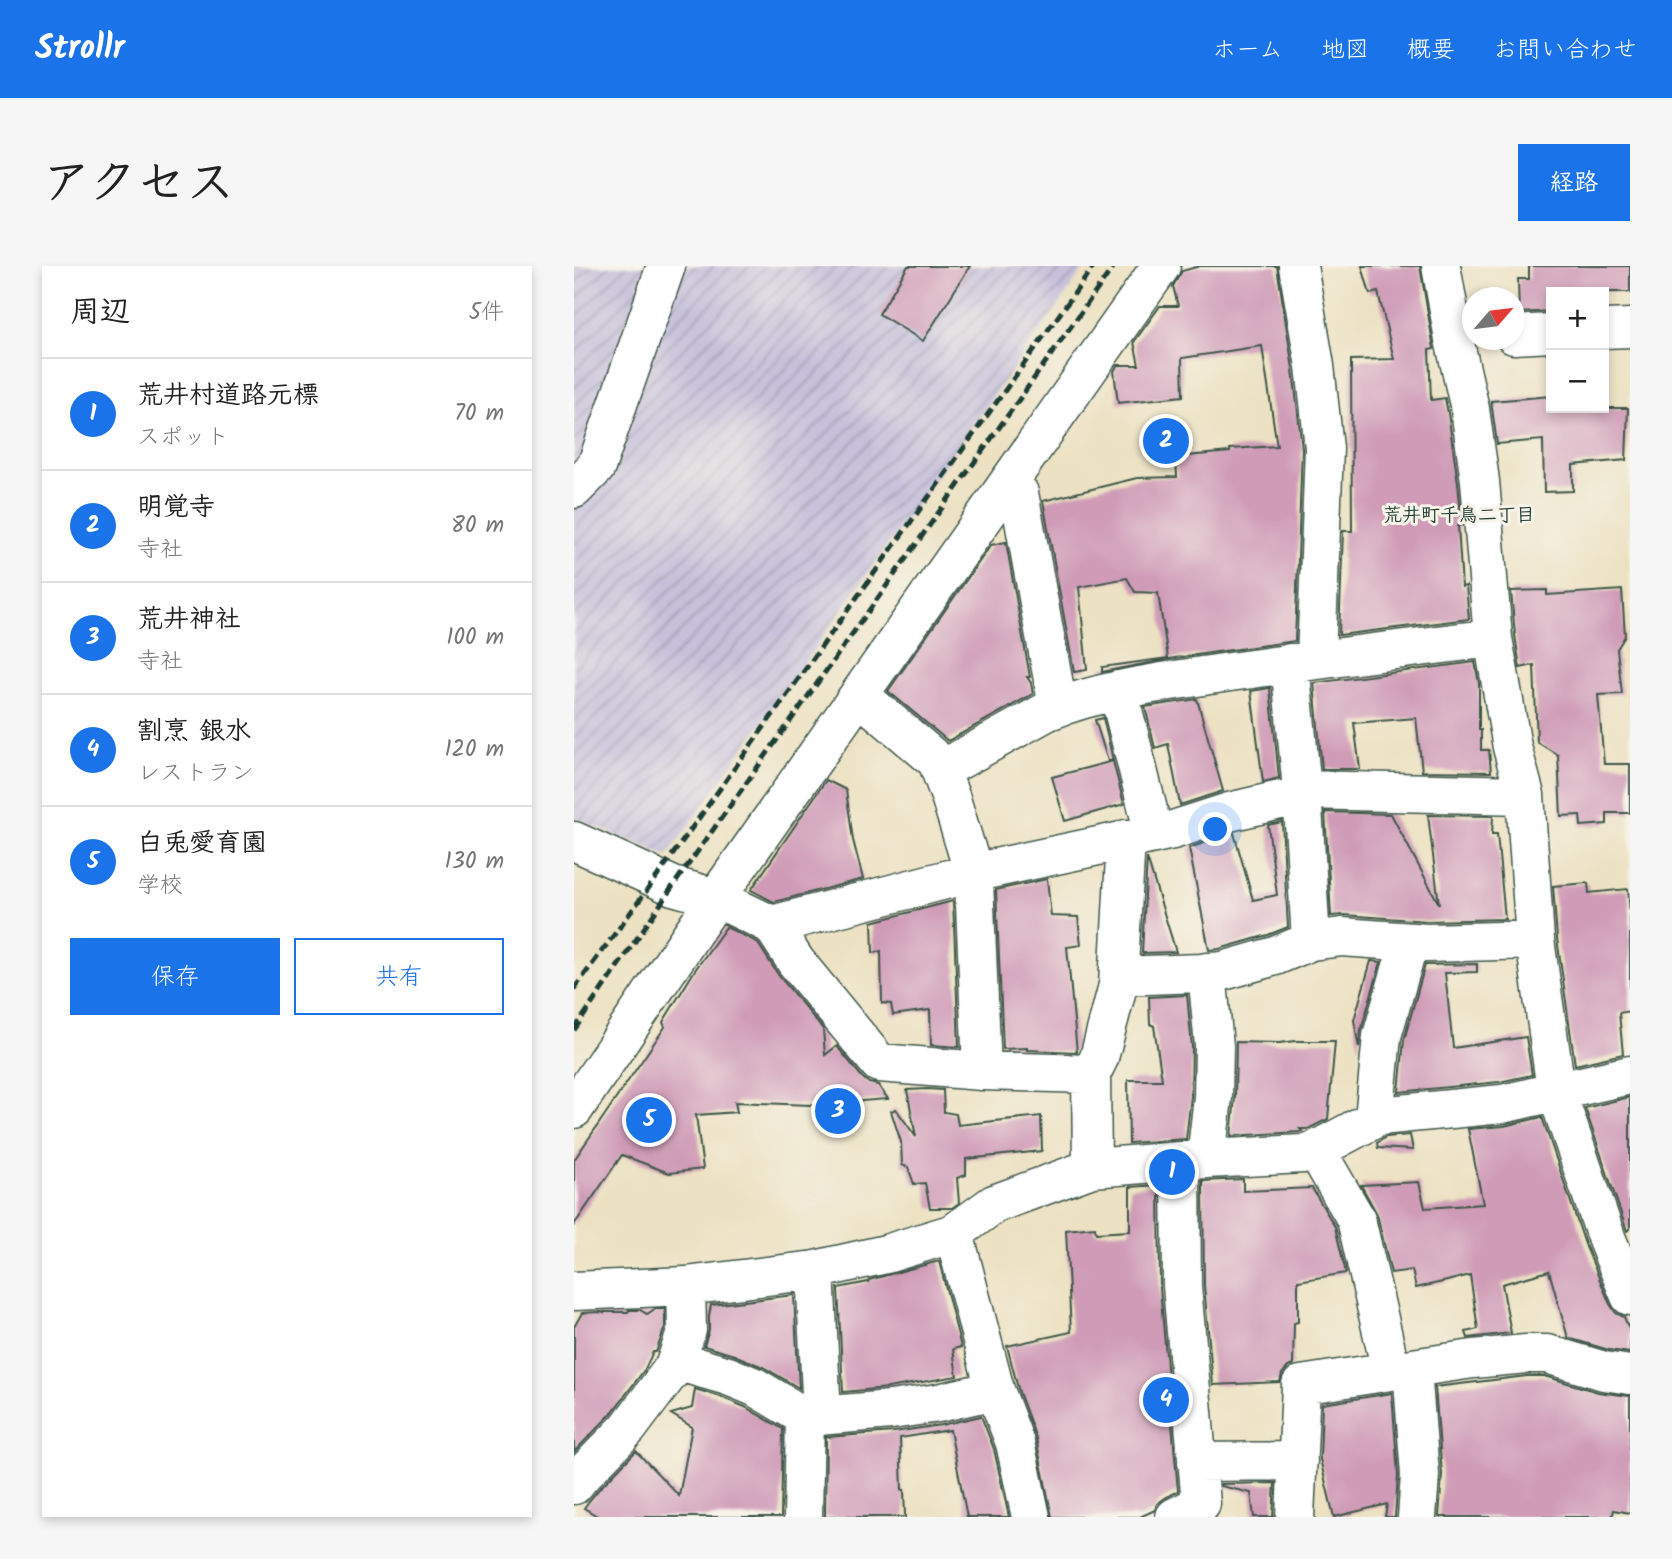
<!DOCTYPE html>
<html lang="ja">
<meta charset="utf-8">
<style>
:root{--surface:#fff;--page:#f6f6f6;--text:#222;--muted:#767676;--line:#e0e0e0;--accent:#1a73e8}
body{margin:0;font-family:Kalam,"Klee One",sans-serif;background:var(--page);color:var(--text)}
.controls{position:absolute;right:21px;top:21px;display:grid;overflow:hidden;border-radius:0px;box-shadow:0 4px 10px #0003}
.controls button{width:63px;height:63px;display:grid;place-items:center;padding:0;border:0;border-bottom:2px solid var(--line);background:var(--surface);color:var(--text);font:35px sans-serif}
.compass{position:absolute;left:888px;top:21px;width:63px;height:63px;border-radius:50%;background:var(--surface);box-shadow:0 4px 10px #0003;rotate:62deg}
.you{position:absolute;left:642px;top:564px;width:24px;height:24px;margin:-18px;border:5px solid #fff;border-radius:50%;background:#1a73e8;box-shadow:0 0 0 10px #1a73e833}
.badge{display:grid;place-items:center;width:46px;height:46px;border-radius:50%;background:var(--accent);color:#fff;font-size:23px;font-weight:700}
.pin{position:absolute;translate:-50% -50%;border:4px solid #fff;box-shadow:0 2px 7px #0006}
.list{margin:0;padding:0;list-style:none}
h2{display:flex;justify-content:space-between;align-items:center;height:91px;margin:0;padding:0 28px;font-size:30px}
h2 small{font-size:23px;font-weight:400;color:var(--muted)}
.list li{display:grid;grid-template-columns:46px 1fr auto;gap:21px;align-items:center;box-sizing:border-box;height:112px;padding:0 28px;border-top:2px solid var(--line)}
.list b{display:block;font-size:26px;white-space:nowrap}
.list p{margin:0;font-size:23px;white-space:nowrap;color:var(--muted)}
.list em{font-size:23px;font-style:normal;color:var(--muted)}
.actions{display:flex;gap:14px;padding:21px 28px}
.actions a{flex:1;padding:16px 0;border:2px solid var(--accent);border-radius:0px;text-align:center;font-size:24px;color:var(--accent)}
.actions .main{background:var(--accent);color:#fff}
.map{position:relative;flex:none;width:1056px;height:1251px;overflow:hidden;border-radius:0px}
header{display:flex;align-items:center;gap:42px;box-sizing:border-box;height:98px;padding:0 35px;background:var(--accent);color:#fff}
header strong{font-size:33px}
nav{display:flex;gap:38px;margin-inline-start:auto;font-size:24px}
.intro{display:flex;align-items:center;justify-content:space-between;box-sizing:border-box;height:168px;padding:0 42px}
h1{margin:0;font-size:49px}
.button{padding:18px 32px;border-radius:0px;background:var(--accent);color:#fff;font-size:24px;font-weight:700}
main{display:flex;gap:42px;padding:0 42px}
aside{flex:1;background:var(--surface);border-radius:0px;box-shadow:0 4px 10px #0003}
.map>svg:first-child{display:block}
</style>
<header>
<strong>Strollr</strong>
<nav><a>ホーム</a><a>地図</a><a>概要</a><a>お問い合わせ</a></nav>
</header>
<div class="intro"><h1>アクセス</h1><a class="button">経路</a></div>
<main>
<aside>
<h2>周辺<small>5件</small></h2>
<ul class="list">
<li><span class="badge">1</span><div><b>荒井村道路元標</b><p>スポット</p></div><em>70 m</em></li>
<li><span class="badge">2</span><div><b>明覚寺</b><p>寺社</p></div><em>80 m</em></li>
<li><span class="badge">3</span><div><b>荒井神社</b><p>寺社</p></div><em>100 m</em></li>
<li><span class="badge">4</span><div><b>割烹 銀水</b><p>レストラン</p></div><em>120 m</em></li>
<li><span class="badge">5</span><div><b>白兎愛育園</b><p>学校</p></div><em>130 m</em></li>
</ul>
<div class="actions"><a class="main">保存</a><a>共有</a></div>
</aside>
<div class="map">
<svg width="1056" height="1251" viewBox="0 0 1056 1251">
<defs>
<pattern id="industrial-furrows" width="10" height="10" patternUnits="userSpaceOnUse" patternTransform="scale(1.75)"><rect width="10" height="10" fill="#c6c0da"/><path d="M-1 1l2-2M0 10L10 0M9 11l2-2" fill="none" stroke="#a09db2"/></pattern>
</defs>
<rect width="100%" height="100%" fill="#f7f3e8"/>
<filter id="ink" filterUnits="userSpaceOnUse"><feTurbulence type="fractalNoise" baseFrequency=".0143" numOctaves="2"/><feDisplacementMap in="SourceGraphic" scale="14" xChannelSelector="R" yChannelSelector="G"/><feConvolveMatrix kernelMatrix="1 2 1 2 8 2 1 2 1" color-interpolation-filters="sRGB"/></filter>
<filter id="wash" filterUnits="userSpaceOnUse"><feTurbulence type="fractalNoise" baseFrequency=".00686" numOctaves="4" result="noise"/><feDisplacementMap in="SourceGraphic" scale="28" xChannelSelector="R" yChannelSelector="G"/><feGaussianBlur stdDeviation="1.57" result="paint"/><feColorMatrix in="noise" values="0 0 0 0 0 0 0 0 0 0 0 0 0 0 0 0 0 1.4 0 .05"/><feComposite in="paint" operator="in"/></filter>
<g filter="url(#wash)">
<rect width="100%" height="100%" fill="#ece1c2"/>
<path fill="url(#industrial-furrows)" d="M0 0H512L93 590 0 552Z"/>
<g id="blocks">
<path fill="#cf9bb7" d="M334 0H396L349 75 305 48Z
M626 0H703L719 103 728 183 721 375 601 392 528 406V401L594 392 584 327 561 326 553 312 505 321 513 404 500 406 469 235 563 212 603 211 602 191 656 186V183L703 180 688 80 608 92 609 130 544 137 540 105 544 99H565L560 76 586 40H604L599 20 608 5Z
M788 0H846L860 83 855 84 857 134 871 132 874 147 884 217 888 259 884 260 888 321 892 320 895 353 765 369 769 265H778L777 94 820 93 804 26 796 28Z
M955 0H1056V26H977V45L945 47 944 13H955Z
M977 130V142H1054L1052 194 999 199V225L970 226 969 174 923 178 917 135Z
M432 276 456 411H453L457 417 459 428 374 475 314 425 417 279Z
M973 324V329L1048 324 1051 370 1043 383 1048 428 1024 429 1030 498H1056V547H1033V558L1007 560 1006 549 987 550 984 489 963 476 960 399 946 402 941 369 937 325Z
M901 396 905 418V464H907V484H915L917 506 848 505 842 452 780 457 786 503H748L740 417Z
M696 422 705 512 689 516 677 425Z
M623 433 649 525 606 539 594 478 581 482 571 441Z
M529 452 539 494 534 495 521 454Z
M539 495 550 538 491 555 478 511Z
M252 514 272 524 279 574 289 613 200 636 177 624Z
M751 546 817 548 865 638 854 549 919 550 918 568H923L931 653 853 655 770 649 757 650Z
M708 556 714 661 694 669 645 683 635 684 615 582 660 567 679 634 703 629 694 559Z
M573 592 602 686 568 687Z
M473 613 477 650 504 651 507 679 493 681 503 786 453 784V782L429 783 422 624Z
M1014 617 1015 627 1054 623 1056 647V745L1045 747 1049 788 1001 799 983 672 979 620Z
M379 635 385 781 357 779 356 744 319 749 317 738 308 737 307 685 299 687 298 656Z
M152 661 183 676 205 710 249 763 251 789 263 780 288 811 295 817 304 819 314 833 237 839 161 836 163 846 122 849 129 903 95 907 48 889 0 959V894L91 761 89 756 121 704Z
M797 695 807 696 787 764 785 782 780 754Z
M903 698V706L871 707 879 782 952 771 958 809 925 816 825 826 830 774 851 699Z
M613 729 618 781 617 830 612 873 555 877 554 814H588L580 760 576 758 575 731Z
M722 775H761L754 853 734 863H726L728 865 725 866 657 870 661 832 662 776 705 777Z
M353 823 369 824 370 846 382 848 384 859 467 850 468 885 392 893V909L383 912 385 937 378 942H356L351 917 340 918 334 901 328 899 327 876 317 845 322 843 342 871 333 824Z
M1056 831V963L1053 965 1011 842Z
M968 851 1012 981 1036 1038 1042 1047 1050 1051 1056 1065V1087L1035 1084 994 1072 975 1005 928 1018 937 1067 894 1072 892 1066 904 1063 896 1009 873 1015 842 1022 838 1004 817 1007 803 948 787 919 845 916 851 942 909 938 894 863 930 860Z
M836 869 839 884 804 882 803 877 812 871Z
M669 913V925L738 922 761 961 772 1007 724 1015V1056L720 1057 719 1099 714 1101 708 1108 706 1116 639 1119 630 1019 629 915Z
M585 919 586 1022 604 1225 591 1232 583 1238 581 1244 566 1251H478L462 1172 445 1126 433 1080 497 1066 492 964 521 961 522 967 556 965V921Z
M365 995 387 1081 379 1083 383 1110 314 1122 269 1126 264 1022 294 1016 295 1014Z
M220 1029 225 1122 189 1101 160 1089 130 1080 135 1064V1050L137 1039Z
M81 1043H91V1061L82 1086H79L71 1103 37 1148 0 1186V1061L8 1047 27 1046 30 1047V1046H54L55 1044H66L73 1048Z
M953 1110H970L1024 1126 1056 1130V1247L1040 1244 1038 1251H865L868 1208 861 1121Z
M121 1123 147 1131 171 1141 209 1163 207 1251H25L10 1242 15 1235 24 1224 62 1185 105 1230 118 1161 97 1148 118 1142Z
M818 1127 824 1209 821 1251H811L813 1238 760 1251 746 1193 748 1138Z
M407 1150 420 1183 435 1251H393L376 1164 326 1172 328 1224H330L331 1251H251L252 1171 320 1166 367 1159Z
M701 1217 699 1251H680L677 1227 647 1220V1218Z"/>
</g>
</g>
<g filter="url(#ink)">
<use href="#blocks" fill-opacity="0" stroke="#3e5649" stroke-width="2"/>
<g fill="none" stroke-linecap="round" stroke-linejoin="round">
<g stroke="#3e5649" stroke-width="41">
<path id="minor" d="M724 0 741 100 750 182 742 394
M867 0 880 73 896 143 906 215 919 372 938 481 951 529 961 674 982 824 1033 974 1056 1030
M1030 63 1056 62
M940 69 977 67
M436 215 445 227 484 441
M0 223 22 201 92 0
M716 397 728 524 737 675
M544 424 580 568
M285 429 363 495 377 533 396 595 400 615 408 805
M367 504 472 446C529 423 589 416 649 407 739 394 829 383 919 372
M728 524 951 529
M0 575 99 620 142 632 198 659 222 696 305 797 408 805 517 808 518 902
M198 659 398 607 599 564 655 546 728 529
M545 710 627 707 649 705 701 690 737 675 768 671 853 677 961 674
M517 808 525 792 544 719 552 573
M0 843 142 632 587 0
M800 853 808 770 835 676
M742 884 782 953 817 1105 838 1102 846 1209 843 1251
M632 893 639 831 640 780 633 706
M380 967 421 1124 441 1177 457 1251
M241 1004 248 1150
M0 1025 112 1020 241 1004 312 988 380 967 420 938 518 902 632 893 729 888 742 884 806 850 928 838 1056 809
M102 1095 154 1110 181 1121 231 1151 317 1144 364 1137 421 1124
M838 1102 899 1093 952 1088H973L1030 1105 1056 1109
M623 1196 724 1195
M0 1219 8 1209 54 1162 100 1101 113 1064 112 1020
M229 1251 231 1151
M601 1251 627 1238 608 1020 607 895
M721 1251 727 1119 817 1105"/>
</g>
<use href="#minor" stroke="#fff" stroke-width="38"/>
<path stroke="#1f3d34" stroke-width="5" stroke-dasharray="10 5" stroke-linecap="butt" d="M0 723 82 612 520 0
M0 764 99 620 540 0"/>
</g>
</g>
<g text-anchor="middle" stroke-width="6" stroke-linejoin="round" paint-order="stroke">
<g font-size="19" font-weight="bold" fill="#1f3d34" stroke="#f7f3e8">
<text x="885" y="255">荒井町千鳥二丁目</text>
</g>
</g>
</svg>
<div class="controls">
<button>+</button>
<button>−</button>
</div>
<svg class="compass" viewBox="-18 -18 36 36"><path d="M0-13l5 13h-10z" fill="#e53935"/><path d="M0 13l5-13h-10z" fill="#767676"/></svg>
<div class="you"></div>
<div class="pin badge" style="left:598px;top:906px">1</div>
<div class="pin badge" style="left:592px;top:175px">2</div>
<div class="pin badge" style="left:264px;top:845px">3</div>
<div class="pin badge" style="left:592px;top:1134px">4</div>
<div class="pin badge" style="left:75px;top:854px">5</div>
</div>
</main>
